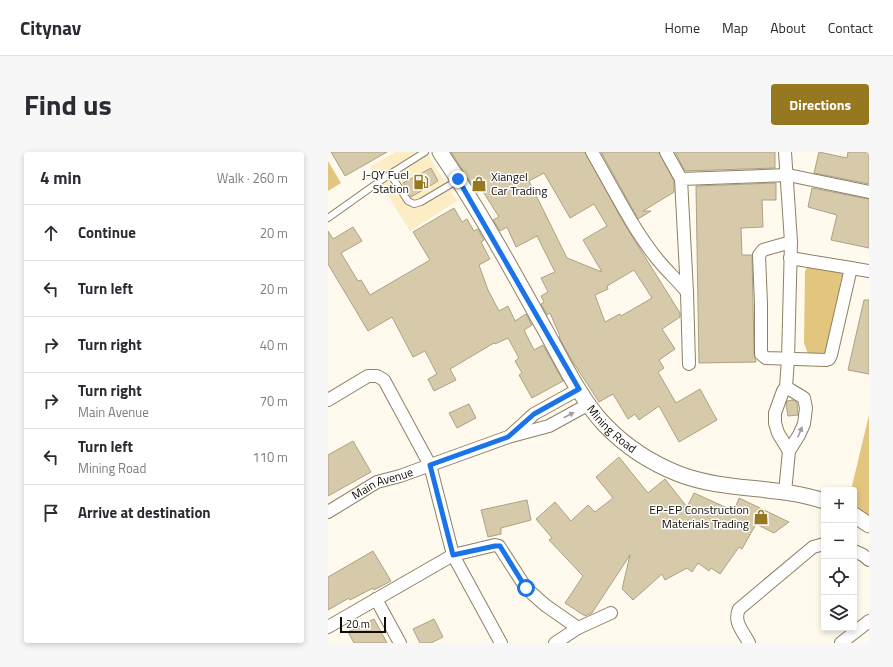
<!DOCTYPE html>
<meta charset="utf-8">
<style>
:root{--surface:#fff;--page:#f7f7f7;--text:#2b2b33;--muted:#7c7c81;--line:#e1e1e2;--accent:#967820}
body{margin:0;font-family:"Titillium Web",sans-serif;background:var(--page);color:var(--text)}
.controls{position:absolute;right:12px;bottom:12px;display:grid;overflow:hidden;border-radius:4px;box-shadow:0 2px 6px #0003}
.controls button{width:36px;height:36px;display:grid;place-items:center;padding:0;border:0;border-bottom:1px solid var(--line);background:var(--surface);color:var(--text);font:20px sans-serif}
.scale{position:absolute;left:12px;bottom:10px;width:46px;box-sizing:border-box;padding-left:4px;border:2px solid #110d04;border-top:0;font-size:11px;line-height:14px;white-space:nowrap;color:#110d04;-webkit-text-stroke:3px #fff;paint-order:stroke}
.stop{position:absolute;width:12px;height:12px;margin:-9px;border:3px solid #1a73e8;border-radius:50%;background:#fff}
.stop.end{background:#1a73e8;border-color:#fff;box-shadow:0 1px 4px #0008}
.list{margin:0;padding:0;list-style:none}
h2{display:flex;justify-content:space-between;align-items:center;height:52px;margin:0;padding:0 16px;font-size:17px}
h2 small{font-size:13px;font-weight:400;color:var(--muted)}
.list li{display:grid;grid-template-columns:26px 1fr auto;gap:12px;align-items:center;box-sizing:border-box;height:56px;padding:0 16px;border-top:1px solid var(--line)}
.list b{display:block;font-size:15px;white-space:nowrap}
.list p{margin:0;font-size:13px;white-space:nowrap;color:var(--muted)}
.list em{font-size:13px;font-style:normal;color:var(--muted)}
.icon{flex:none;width:22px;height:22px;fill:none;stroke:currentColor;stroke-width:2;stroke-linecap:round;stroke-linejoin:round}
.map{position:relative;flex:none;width:541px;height:491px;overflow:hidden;border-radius:4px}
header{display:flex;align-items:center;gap:24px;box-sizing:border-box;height:56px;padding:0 20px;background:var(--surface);border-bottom:1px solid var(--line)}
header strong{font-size:19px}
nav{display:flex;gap:22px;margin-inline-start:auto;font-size:14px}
.intro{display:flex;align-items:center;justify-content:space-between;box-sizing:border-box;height:96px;padding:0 24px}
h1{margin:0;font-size:28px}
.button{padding:10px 18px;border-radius:4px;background:var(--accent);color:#fff;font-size:14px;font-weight:700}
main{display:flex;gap:24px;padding:0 24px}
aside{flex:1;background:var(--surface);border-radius:4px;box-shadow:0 2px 6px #0003}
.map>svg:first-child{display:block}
</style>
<header>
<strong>Citynav</strong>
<nav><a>Home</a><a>Map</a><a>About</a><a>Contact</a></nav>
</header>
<div class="intro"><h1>Find us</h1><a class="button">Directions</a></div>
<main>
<aside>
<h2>4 min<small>Walk · 260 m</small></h2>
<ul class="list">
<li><svg class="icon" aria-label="ahead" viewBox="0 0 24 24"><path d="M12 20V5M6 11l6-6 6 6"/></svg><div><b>Continue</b></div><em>20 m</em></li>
<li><svg class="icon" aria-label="left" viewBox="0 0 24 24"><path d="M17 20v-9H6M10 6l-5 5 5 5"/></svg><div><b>Turn left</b></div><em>20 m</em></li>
<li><svg class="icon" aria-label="right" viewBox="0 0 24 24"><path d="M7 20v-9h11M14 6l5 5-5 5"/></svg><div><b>Turn right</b></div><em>40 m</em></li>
<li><svg class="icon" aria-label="right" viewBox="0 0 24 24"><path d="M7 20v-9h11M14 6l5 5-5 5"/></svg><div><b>Turn right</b><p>Main Avenue</p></div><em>70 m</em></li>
<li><svg class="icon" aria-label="left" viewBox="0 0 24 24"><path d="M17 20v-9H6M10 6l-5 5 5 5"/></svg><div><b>Turn left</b><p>Mining Road</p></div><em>110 m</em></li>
<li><svg class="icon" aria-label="arrive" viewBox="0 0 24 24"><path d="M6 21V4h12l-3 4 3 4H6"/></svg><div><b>Arrive at destination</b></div></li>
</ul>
</aside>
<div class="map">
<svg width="541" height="491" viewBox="0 0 541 491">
<rect width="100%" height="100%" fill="#fffaed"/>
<path fill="#fcedc5" d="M67 0H98L129 49 82 79 42 15Z"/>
<path fill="#e2c67e" d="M0 9 13 31 0 39Z
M480 114 515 120 499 205 480 202 476 191 477 119Z
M541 263V369L526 357V338H523Z"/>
<path fill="#d6caab" stroke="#aca183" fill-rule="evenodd" d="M3 0H59L17 24Z
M123 0H257L297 73 352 161V165L334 177 347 197 331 208 336 216 330 220 348 251 372 237 389 268 351 290 331 254 311 268 307 262 300 267 285 242 271 250 243 207 231 185 232 184 222 161 219 163 213 152 216 150 213 144 220 140 213 126 227 120 209 84 188 95 179 75 172 79 165 68 171 65 154 38 149 41ZM216 21 242 66 266 52 279 74 255 88 274 120 239 106 201 29ZM306 118 324 146 293 164 292 162 277 170 267 143 280 137 279 134Z
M273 0H331L346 29V40L315 59H323L310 67Z
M347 0H447V16L357 19Z
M491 0 519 6 520 0H541V32L486 21Z
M103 16 110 29 83 45 75 31Z
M448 31V48H434L435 75 413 76 414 103H424L426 202 428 210 371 211 368 34Z
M484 36 541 47V96L503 88 509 63 480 55Z
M126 56 134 70 139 67 146 79 150 77 156 88 153 90 162 107 151 113 160 138 171 159 180 154 187 169 198 162 204 173 196 178 206 198 215 193 235 229 204 246 191 223 194 221 187 209 191 206 180 186 167 192 166 191 122 217 128 228 106 239 100 227 109 222 97 199 85 205 64 165 40 179 0 112V79L5 87 25 75 34 89 13 101 30 129 33 128 42 143 102 108 85 80Z
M536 148H541V222L520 218Z
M465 248 469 251 470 263 460 264 458 252 459 249Z
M141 252 148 266 129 276 121 261Z
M25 289 43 320 0 344V303Z
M291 305 320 341 337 327 359 355 366 341 406 359 411 346 461 370 446 381 428 372 414 397 411 395 392 422 383 416 381 419 370 411 364 420 359 416 337 428 334 422 305 448 294 437 302 403 264 461 257 464 237 451 255 424 221 388 224 386 208 367 227 350 243 369 260 353 267 360 285 346 268 325Z
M199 348 203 368 173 376V382L160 385 153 358Z
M45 399 63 429 46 438 45 436 22 448 21 446 0 458V425Z
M46 467 59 491H26L20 480Z
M106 467 115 485 103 491H92L85 477Z"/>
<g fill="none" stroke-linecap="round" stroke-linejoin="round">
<g stroke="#8d8165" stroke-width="8">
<path id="service" d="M62 22 80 49 86 52 93 50 130 28
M0 66 62 22 97 0"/>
</g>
<g stroke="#8d8165" stroke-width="14">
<g id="minor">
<path d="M264 0C285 36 304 76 330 108 339 119 350 129 359 140"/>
<path d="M338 0 353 27"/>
<path d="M457 0 463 90 460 207 458 235 455 239 447 261V271L450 281 461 299"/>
<path d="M462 106 523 116 503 203 501 207 498 208 438 206 433 202V152L431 103 435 98 463 90"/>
<path d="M523 116 541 119"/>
<path d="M361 212 359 140 353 27 460 23 541 40"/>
<path d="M0 248 40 224H49L56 228 102 313 125 403 173 491"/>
<path d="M183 283 206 262 251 237"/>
<path d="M457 340 461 299 471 283 476 272 478 256 476 246 458 235"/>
<path id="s1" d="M0 360 49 330 72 324 180 285 221 274 261 252"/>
<path d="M526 399 535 403 541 408"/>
<path d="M48 447 72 491"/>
<path d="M0 475 125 403 167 393 171 394 198 436 217 453 250 476 227 491"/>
<path d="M250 476 283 461"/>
<path d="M421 491C415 479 405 470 411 457L485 395 496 392"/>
<path d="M513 491 541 469"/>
</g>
</g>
<g stroke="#8d8165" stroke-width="17">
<g id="tertiary">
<path id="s2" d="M112 0C150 56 183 116 215 174 232 204 252 247 276 272 296 293 323 311 351 322 398 340 449 333 496 349"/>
<path d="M526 363 541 373"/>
</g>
</g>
<use href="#service" stroke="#fff" stroke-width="6"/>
<use href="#minor" stroke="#fff" stroke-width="12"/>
<use href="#tertiary" stroke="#fff" stroke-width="15"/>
</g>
<defs><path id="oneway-solid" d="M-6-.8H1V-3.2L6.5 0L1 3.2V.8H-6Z"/></defs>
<g fill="#a09e9b">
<use href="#oneway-solid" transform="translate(241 263) rotate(-28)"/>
<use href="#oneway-solid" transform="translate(472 280) rotate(-67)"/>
</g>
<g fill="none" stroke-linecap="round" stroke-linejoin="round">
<path stroke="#1a73e8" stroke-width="5" d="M130 27 251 237 206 262 180 285 102 313 125 403 167 394H172L198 436"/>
</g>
<defs>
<g id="fuel-bare" transform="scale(1.2)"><path d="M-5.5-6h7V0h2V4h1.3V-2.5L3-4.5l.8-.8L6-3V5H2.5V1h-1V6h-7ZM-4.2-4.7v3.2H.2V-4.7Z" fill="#967820" stroke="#fff" stroke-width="2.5" paint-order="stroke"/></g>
<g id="shop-bare" transform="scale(1.2)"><path d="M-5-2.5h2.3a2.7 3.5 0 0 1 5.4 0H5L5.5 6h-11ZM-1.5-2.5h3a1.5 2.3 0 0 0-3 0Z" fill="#967820" stroke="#fff" stroke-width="2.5" paint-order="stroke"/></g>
</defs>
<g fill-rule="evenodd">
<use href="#fuel-bare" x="93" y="30"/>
<use href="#shop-bare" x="151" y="32"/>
<use href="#shop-bare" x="433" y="365"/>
</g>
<g text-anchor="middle" stroke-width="3" stroke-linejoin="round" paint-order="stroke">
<g font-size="12" fill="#110d04" stroke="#fff" text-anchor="end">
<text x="81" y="27">J-QY Fuel<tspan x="81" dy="14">Station</tspan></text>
<text x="163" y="29" text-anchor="start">Xiangel<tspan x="163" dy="14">Car Trading</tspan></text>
<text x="421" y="362">EP-EP Construction<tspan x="421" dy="14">Materials Trading</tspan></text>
</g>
<g font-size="12" fill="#110d04" stroke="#fff">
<text dy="4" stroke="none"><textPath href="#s2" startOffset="327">Mining Road</textPath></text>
<text dy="4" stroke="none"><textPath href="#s1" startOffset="62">Main Avenue</textPath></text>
</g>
</g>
</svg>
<div class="controls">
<button>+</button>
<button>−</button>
<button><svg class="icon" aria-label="locate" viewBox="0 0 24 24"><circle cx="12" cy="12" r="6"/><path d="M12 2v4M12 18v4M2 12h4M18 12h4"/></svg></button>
<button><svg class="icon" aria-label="layers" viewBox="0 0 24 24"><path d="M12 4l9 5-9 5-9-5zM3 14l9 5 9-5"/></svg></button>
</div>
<div class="scale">20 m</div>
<div class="stop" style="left:198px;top:436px"></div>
<div class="stop end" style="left:130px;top:27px"></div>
</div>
</main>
